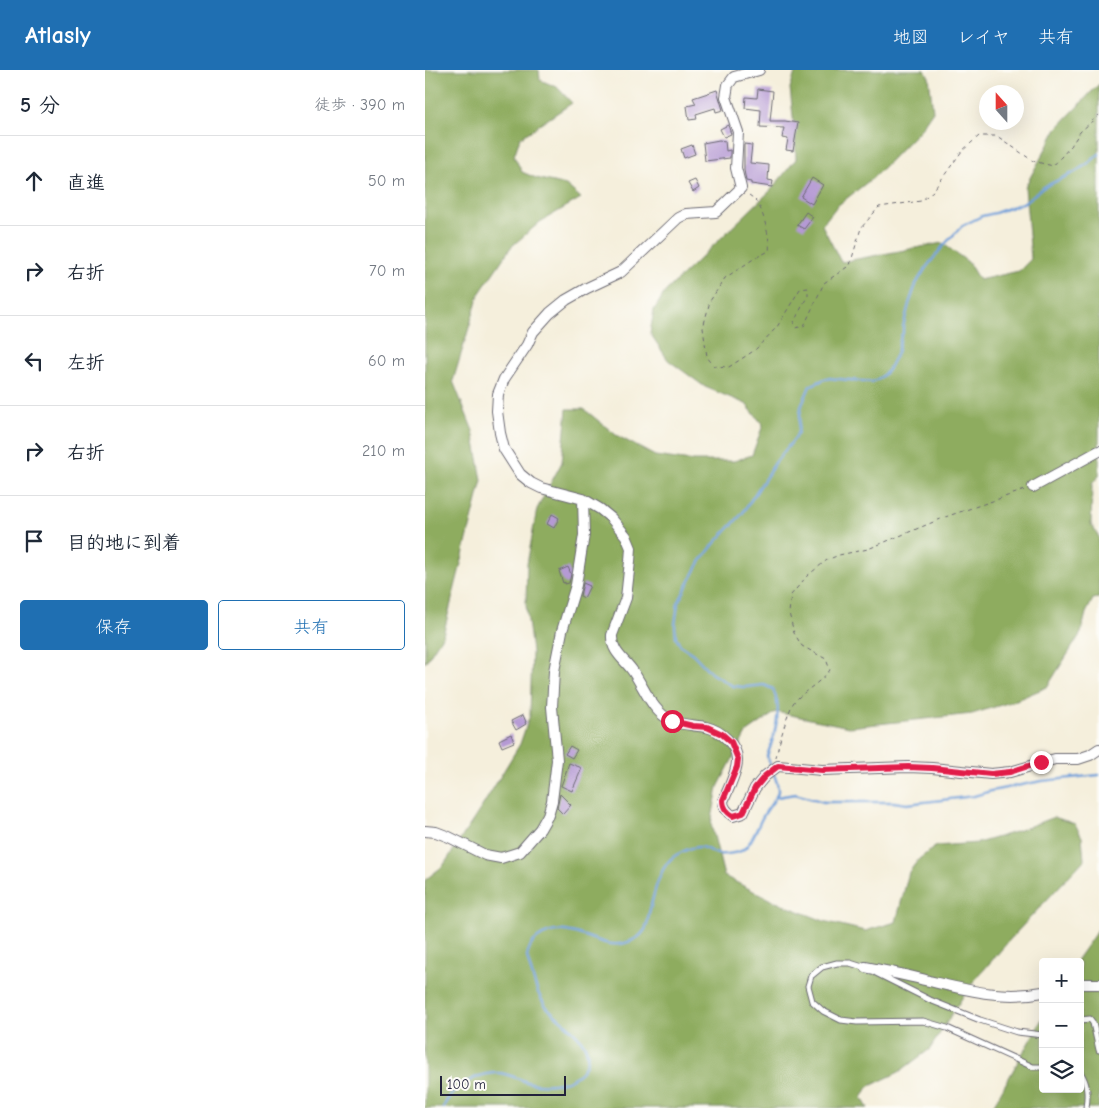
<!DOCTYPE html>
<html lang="ja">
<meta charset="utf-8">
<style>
:root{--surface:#fff;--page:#f2f2f3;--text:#1f2937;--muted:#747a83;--line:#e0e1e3;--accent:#1f6fb2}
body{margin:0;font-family:"Comic Neue","Klee One",sans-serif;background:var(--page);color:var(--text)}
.controls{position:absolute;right:15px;bottom:15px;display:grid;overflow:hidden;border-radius:5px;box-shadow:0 5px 20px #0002}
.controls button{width:45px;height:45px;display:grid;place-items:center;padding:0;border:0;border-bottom:1px solid var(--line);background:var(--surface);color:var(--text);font:25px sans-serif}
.compass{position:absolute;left:554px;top:15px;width:45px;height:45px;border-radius:50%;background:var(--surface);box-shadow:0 5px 20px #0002;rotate:339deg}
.scale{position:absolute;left:15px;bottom:12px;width:126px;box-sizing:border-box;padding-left:5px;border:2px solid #22223b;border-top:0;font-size:14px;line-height:18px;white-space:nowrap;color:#22223b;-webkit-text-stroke:4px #fdfcf7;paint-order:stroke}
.stop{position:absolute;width:15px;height:15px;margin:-11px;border:4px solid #e11d48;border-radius:50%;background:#fff}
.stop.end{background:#e11d48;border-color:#fff;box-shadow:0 1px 5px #0008}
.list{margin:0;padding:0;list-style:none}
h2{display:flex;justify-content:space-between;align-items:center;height:65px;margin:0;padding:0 20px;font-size:21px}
h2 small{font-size:16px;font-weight:400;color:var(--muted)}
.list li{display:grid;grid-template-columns:32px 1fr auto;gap:15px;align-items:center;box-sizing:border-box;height:90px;padding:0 20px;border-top:1px solid var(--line)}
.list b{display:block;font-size:19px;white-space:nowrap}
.list em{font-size:16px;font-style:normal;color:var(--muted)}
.actions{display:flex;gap:10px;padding:15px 20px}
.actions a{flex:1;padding:11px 0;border:1px solid var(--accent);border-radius:5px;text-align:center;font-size:18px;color:var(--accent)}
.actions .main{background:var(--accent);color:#fff}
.icon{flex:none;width:28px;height:28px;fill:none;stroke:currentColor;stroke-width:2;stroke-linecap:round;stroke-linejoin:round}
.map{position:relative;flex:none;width:674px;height:1038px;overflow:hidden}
header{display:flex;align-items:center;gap:30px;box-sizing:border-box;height:70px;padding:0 25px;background:var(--accent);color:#fff}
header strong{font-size:24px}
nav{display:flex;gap:28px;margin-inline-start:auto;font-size:18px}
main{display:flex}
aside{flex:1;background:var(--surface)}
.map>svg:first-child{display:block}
</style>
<header>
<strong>Atlasly</strong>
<nav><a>地図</a><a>レイヤ</a><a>共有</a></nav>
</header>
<main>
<aside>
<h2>5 分<small>徒歩 · 390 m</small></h2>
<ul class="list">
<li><svg class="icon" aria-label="ahead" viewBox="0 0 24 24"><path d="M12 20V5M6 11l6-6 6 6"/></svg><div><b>直進</b></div><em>50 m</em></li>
<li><svg class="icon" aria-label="right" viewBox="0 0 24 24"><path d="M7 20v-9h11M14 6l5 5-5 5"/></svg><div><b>右折</b></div><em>70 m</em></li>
<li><svg class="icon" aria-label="left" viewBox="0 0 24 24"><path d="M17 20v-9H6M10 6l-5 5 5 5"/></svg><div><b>左折</b></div><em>60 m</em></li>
<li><svg class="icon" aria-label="right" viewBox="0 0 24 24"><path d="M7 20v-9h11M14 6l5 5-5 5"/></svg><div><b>右折</b></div><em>210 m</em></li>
<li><svg class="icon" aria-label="arrive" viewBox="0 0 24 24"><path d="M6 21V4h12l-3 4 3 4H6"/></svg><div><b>目的地に到着</b></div></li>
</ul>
<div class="actions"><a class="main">保存</a><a>共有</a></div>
</aside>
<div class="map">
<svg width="674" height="1038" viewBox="0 0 674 1038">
<rect width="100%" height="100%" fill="#fdfcf7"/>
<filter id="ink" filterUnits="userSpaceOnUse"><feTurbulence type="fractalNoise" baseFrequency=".02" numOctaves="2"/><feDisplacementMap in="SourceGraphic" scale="10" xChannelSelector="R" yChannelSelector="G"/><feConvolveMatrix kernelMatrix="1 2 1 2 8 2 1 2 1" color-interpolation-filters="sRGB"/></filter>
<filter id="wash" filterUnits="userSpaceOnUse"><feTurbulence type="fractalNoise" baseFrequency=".0096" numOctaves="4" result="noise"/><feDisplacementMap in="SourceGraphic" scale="20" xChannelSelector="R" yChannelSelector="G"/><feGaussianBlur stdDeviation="1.12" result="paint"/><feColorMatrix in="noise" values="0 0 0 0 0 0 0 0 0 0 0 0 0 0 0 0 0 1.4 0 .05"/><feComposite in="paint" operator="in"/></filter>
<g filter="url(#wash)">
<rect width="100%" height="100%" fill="#f5efdc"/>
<path fill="#8eac5e" stroke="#58674c" d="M0 0H114L115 10 132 17 147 33 95 68 89 86 97 102 111 108 141 115 156 128 115 152 86 177 54 224 28 311 48 361 57 410 18 565 0 593Z
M371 0H500L504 7 508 41 495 60 449 107 412 136 397 155 416 192 517 173 543 192 554 210 594 201 606 189 600 117 632 58 674 14V406L667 414 666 454 674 467V528L668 529 661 543 656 563 622 617 589 631 547 644 424 657 351 642 321 663 293 717 286 754 299 806 346 830 399 851 440 861 471 852 484 802 494 789 511 776 553 773 587 763 629 747 650 754 657 767 659 790 589 865 544 917 505 979 474 1002 443 1017 437 1028 443 1038H0V810L18 796 58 735 95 674 105 645 107 582 101 535 102 494 112 439 137 392 142 339H159L191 365 230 386 266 391H309L327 385 338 355 321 334 280 317 243 290 225 263 229 240 240 222 346 120 371 89 370 66 365 18Z
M674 858V1038H567L618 947V1019H655V892H650Z"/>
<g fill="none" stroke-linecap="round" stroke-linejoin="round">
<path stroke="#71a0da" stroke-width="2.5" d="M346 697 342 686C348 670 355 648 352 631 351 627 349 623 348 619L339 615 320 617 308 616 287 604 268 584 256 576 251 568 250 555 253 533 275 492 289 474 317 444 350 393 370 368 373 362 376 337 385 316 402 308 447 312 456 307 463 300 472 283 476 266 478 263V257L484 234 491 214 500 199 519 175 537 156 557 146 570 143 598 133 619 117 650 102 665 92 674 84
M352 727 370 724 399 732H469L482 734 517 730 549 726 566 721 617 711 674 705
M18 1038C20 1034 22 1029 26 1025 37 1013 56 1002 73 1003 82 1003 93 1009 102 1012 118 1017 144 1015 156 1002 179 975 135 953 121 936 111 924 106 901 102 887 103 879 107 872 113 868 143 846 172 881 200 873 207 871 215 867 219 861 223 856 223 848 224 843 229 825 234 795 251 785 258 781 267 776 276 777 282 778 287 783 293 784 299 785 311 783 316 781 328 774 333 753 340 743 352 724 358 726 348 702"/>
</g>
<g id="blocks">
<path fill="#b59ad4" d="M333 19 348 21 345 51H360L373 53 368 81 361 80 363 69 357 68 359 58 335 57 336 40 320 38 321 27 332 28Z
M292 20 298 40 291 42 290 38 271 44 272 49 264 50 262 36 271 34 268 28Z
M303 55 306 64 299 67 295 59Z
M294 70 300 71 301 81 305 80V88L280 91 278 73Z
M319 74 327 75 325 93 344 95 343 110 348 111 347 117 326 114V112L321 111 319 100Z
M267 75 270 84 259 88 256 79Z
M387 108 398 115 387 134 376 127Z
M270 110 274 118 268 122 263 113Z
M381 142 388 147 379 159 372 155Z
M127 444 134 448 129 458 122 454Z
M143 497 146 504 144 513 140 514V512L138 513 134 501Z
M158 513 165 516 159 528 155 526Z
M98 645 101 652H100L101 654 91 660 86 651Z
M86 664 89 672 77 677 74 670Z
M145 676 152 680 147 688 140 684Z
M144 693 157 698 147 721 136 716Z
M135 724 146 735 138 744 132 738Z"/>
</g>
</g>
<g filter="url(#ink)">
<use href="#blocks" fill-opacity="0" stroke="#6c6a73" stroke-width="1"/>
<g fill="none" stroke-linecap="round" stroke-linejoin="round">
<g stroke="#6c6a73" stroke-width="7">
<path id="lane" d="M441 898 425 893H412L397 897 386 906 383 916 387 931 398 941 416 950 432 952 498 951 522 958 608 997H618
M451 903 505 930 555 950 592 962 618 965
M655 950 665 949 668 953 674 980
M655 1002C663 1014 663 1025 661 1038"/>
</g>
<g stroke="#6c6a73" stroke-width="12">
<path id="street" d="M334 0 309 7 303 15 301 27 313 62 311 98 316 118 291 142 261 144 253 148 196 202 162 218 141 230 125 243 108 262 102 275 79 309 73 324 72 341 75 363 79 379 95 404 106 413 116 418 158 429 175 439 186 448 201 466 206 478 205 491 201 528 187 565C186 581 199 589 207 600 220 618 226 641 247 651 257 655 270 655 281 657 295 660 313 675 312 691 312 702 303 720 298 731 298 738 302 742 308 746L318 743 330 718 340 706 353 696 397 700 483 697 507 698 566 704 585 702 630 689H653L665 685 674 679
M608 417 674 381
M0 761 11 762 24 767 60 785 76 788 95 782 115 759 123 745 127 731 132 690 127 637 129 601 137 561 151 515 159 465 158 429
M440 897C461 901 482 905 504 911 542 920 578 930 618 922
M655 914H674"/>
</g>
<path stroke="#6c6a73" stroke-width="1" stroke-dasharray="4 4" stroke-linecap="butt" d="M324 125C327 127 331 130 333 134 338 141 346 172 344 181L330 188 300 208 285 231 278 258 282 287 289 296 304 297 330 280 352 257 375 219 383 218V225L369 252 370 258 379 256 399 213 425 195 436 158 454 137 496 131 508 121 537 81 554 66H572L608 91 628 96 646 76 655 62 674 45
M351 688C352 679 364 638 369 632 380 620 395 613 405 600L401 589 377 576 369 563 364 543 366 525 382 506 402 490 414 485 443 479 523 446 600 420"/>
<use href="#lane" stroke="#fff" stroke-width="5"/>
<use href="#street" stroke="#fff" stroke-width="10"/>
</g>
</g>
<g fill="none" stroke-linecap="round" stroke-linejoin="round" filter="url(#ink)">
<path stroke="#e11d48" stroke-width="6" d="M247 651 268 656 282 657 297 664 306 672 313 689 312 697 298 730C298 738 302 742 308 746L318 743 330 718 340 706 353 696 397 700 483 697 507 698 566 704 585 702 616 692"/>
</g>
</svg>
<div class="controls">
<button>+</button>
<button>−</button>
<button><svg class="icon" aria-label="layers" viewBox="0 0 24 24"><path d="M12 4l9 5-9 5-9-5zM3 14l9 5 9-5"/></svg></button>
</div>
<svg class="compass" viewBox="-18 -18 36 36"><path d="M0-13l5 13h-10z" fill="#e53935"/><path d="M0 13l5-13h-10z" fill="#747a83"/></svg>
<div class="scale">100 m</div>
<div class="stop" style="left:247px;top:651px"></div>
<div class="stop end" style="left:616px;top:692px"></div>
</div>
</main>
